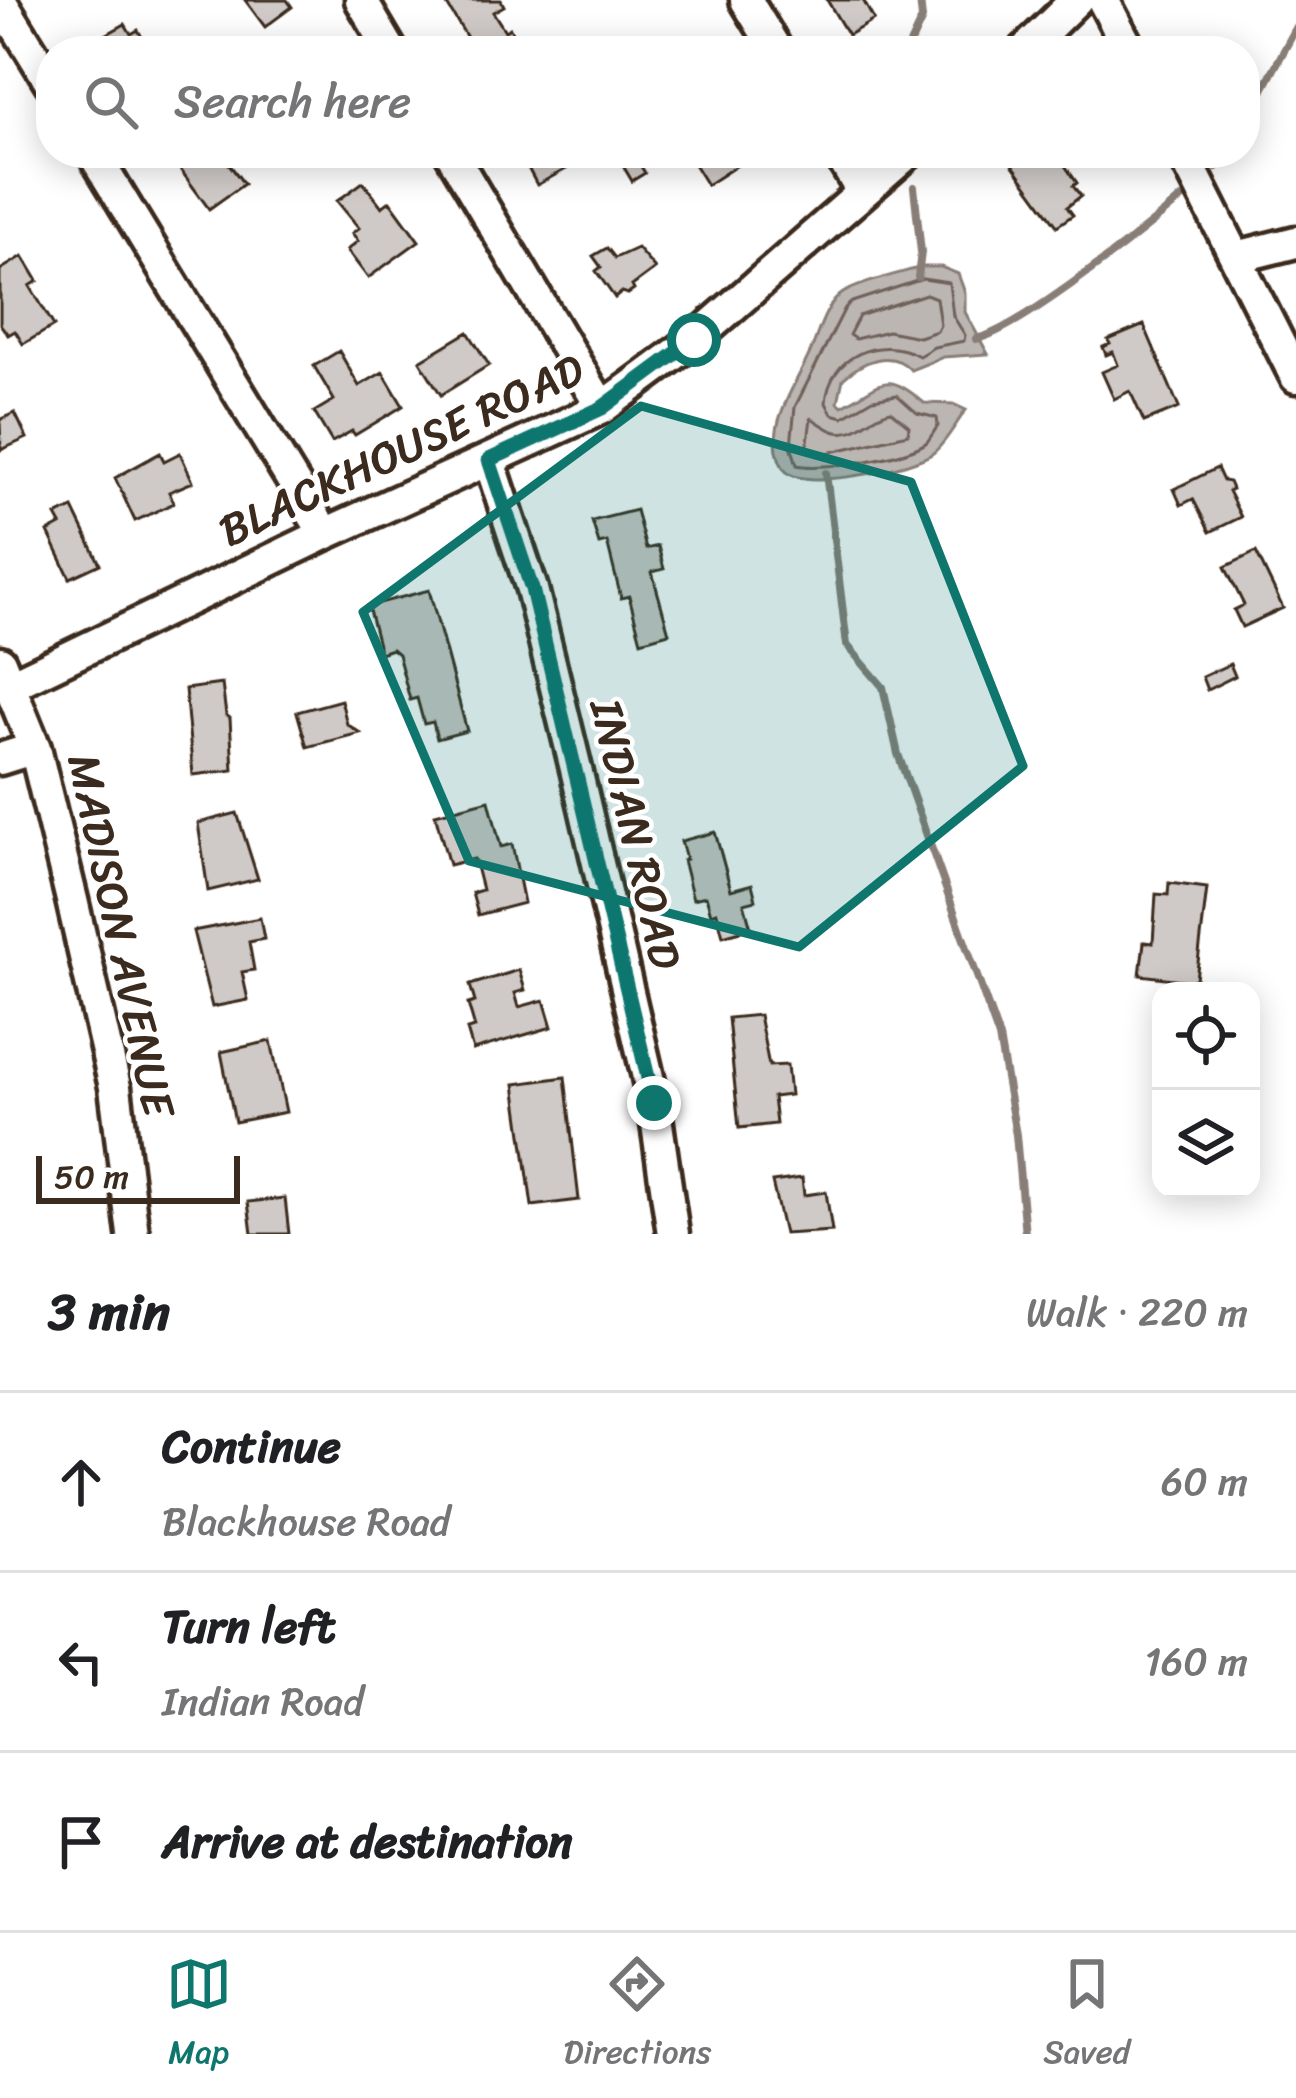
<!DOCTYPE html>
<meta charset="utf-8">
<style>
:root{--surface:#fff;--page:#f6f6f6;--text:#202124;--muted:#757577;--line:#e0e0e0;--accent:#0f766e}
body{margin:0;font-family:Sriracha,sans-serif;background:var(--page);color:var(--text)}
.controls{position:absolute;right:36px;bottom:36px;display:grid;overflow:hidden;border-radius:24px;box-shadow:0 6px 30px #0003}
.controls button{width:108px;height:108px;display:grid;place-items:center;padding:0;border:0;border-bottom:3px solid var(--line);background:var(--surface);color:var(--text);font:60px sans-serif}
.scale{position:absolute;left:36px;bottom:30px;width:204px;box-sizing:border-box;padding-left:12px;border:6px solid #3b2a1e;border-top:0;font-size:33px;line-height:42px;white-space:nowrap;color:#3b2a1e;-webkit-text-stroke:9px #fff;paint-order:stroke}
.stop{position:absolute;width:36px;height:36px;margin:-27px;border:9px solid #0f766e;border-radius:50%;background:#fff}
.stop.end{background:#0f766e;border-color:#fff;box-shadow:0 3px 12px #0008}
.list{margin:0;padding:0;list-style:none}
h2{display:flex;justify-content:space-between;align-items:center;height:156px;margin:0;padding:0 48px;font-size:51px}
h2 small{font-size:39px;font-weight:400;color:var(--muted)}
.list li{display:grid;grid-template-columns:78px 1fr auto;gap:36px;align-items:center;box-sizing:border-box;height:180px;padding:0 48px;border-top:3px solid var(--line)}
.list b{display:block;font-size:45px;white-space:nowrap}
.list p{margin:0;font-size:39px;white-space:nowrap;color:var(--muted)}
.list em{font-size:39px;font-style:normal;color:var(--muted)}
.icon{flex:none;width:66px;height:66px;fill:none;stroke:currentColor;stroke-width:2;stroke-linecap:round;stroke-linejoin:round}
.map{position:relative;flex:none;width:1296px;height:1234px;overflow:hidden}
.search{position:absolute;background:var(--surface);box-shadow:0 6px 30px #0003;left:36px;right:36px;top:36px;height:132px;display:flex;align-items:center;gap:30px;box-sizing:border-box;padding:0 42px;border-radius:48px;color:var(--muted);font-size:45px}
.sheet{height:696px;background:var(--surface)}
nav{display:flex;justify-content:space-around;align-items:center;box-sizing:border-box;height:168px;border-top:3px solid var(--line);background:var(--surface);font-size:33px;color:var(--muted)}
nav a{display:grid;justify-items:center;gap:6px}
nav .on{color:var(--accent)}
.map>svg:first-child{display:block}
</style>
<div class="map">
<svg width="1296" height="1234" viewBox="0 0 1296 1234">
<rect width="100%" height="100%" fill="#fff"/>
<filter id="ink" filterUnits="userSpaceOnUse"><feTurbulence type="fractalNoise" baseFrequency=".00833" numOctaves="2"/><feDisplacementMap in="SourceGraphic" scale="24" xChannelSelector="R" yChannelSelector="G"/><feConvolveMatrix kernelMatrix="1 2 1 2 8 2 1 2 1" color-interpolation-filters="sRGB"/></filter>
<g filter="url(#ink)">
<path fill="#bcb6b3" stroke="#887e77" stroke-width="3" d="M922 267H941L958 274 965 293V312L988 354 943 357 911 370C891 348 862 361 843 379L838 402 842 406C882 386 883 367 924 403L953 404 966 410C956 423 946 443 933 453 913 468 799 493 784 469 761 432 794 388 808 357 818 337 823 306 843 293 861 282 901 273 922 267Z"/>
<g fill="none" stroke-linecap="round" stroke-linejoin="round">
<path stroke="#6f625a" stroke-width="3" d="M923 279 949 283 953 316 965 335 964 341 934 347 919 356C880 334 829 356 826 403L832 414 843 417 873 399 897 395 917 413 937 418 938 426C934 431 931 437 927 442 909 457 821 471 797 465L791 445 795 407 845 308 852 302Z
M926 294 936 298 940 325 937 331 919 337 888 331 855 339 849 335 859 316Z
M891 411 909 426 908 434 823 454 807 449 811 418C819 422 827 430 837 432 859 436 871 414 891 411Z"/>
<path stroke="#887e77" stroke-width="8" d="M907 51 922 19 920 0
M1245 123 1296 28
M1216 167 1229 153
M914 187 921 252 918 277
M976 339C1016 332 1146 229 1182 198
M826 473 847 645 883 687 898 754 999 1038 1016 1135 1025 1234"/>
</g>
<path fill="#cfcac7" stroke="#3b2a1e" stroke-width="3" d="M245 0H287L292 7 265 27Z
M444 0H501L504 6 493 12 505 31 510 28 523 50 474 49Z
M827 0H863L874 20 848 35Z
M125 24 131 34 138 30 148 48 90 51 96 46 93 42Z
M221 153 244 184 209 209 169 154Z
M520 153H574L579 162 537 185Z
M629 153H633L645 173 632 181 619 159Z
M687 153H732L739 164 707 185Z
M1018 153H1048L1054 161 1059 157 1077 183 1073 186 1081 196 1067 207 1073 215 1057 226 1009 160Z
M363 182 382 207 390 201 419 241 368 278 347 250 358 241 352 233 359 228 337 201Z
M607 248 615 258 637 248 655 269 632 286 634 290 628 294 622 292 615 298 596 271 601 267 593 256Z
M23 256 38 281 30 286 54 326 23 344 15 331 8 335 0 324V270Z
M1144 325 1179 408 1144 422 1130 391 1114 399 1102 372 1118 365 1113 352 1106 355 1103 347 1110 344 1108 340Z
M468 332 489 365 441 395 420 361Z
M339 351 359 386 383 372 403 406 355 435 352 431 332 442 314 412 334 400 314 366Z
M15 413 27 438 1 450 0 420Z
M160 453 164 461 180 453 193 482 169 492 174 503 135 521 115 478Z
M1217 468 1223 481 1229 482 1232 489 1228 491 1241 517 1210 532 1193 499 1181 505 1174 489Z
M73 508 100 564 70 578 48 532 61 525 56 516Z
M636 510 646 549 658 546 664 569 652 572 669 633 641 641 629 596 621 598 607 542 599 544 592 521Z
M1256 552 1283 608 1242 627 1234 610 1244 605 1225 567Z
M429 590 467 731 437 739 433 722 424 724 417 698 410 700 398 654 392 649 380 653 368 606Z
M1230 664 1235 676 1207 690 1202 677Z
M222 684 226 715 230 718 233 770 193 775 185 689Z
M341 700 347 724 360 733 307 747 297 712Z
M489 800 501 847 512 844 524 903 478 915 472 893 482 890 474 859 449 865 435 814Z
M237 813 258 879 208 891 198 823Z
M715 832 731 890 752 884 756 900 744 903 751 928 723 936 717 912 711 914 706 896 693 899 683 860 686 859 681 841Z
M1169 883 1207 888 1196 979 1190 981 1140 975 1144 942 1153 943 1156 894 1168 895Z
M260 918 264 939 249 942 254 970 242 972 248 1000 212 1007 193 931Z
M519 970 525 990 515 993 519 1007 544 1000 552 1027 473 1050 467 1030 475 1028 468 1004 475 1002 470 985Z
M759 1015 769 1066 787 1065 790 1095 773 1097 776 1124 739 1128 728 1018Z
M271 1041 286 1112 235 1122 221 1052Z
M565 1077 579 1200 532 1206 515 1084Z
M802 1178 804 1195 826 1192 832 1231 784 1234 772 1182Z
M285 1198 289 1234H252L248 1202Z"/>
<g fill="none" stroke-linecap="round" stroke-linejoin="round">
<g stroke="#3b2a1e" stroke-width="39">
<path id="minor" d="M0 0 51 83
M361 0 391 51
M746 0 777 51
M1103 0 1130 51
M1024 51 1076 0
M93 153 325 534
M451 153 602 408
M839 153 862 192
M1183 153 1296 377
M1237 257 1296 242
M489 460 532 589 576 769 654 1103 673 1234
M0 662 35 748 72 900 115 1087 133 1234
M11 685 325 534 602 408 694 340 908 153
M0 759 35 748"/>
</g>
<use href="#minor" stroke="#fff" stroke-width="30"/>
</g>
</g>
<g fill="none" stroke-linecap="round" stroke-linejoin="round" filter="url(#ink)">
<path stroke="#0f766e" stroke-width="15" d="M654 1103 532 589 489 460 602 408 694 340"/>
</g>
<path fill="#0f766e" fill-opacity="0.2" stroke="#0f766e" stroke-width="9" stroke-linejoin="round" d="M641 406 911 482 1023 766 799 947 469 861 363 612Z"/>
<g text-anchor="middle" stroke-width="9" stroke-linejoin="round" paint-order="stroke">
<g font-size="45" fill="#3b2a1e" stroke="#fff">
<text transform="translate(401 449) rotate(-25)" y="16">BLACKHOUSE ROAD</text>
<text transform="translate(637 834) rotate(77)" y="16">INDIAN ROAD</text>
<text transform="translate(122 935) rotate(78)" y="16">MADISON AVENUE</text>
</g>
</g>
</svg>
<div class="controls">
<button><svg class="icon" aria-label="locate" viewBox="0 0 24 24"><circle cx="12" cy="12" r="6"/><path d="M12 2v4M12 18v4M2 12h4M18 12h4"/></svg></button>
<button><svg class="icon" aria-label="layers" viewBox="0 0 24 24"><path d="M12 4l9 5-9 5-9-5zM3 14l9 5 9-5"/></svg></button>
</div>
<div class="scale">50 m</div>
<div class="stop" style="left:694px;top:340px"></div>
<div class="stop end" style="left:654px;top:1103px"></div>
<div class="search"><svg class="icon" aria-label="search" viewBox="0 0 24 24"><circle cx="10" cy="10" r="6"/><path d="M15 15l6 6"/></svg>Search here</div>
</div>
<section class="sheet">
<h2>3 min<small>Walk · 220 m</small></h2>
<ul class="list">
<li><svg class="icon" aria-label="ahead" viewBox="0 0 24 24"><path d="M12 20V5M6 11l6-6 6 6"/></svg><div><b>Continue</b><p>Blackhouse Road</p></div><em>60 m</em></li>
<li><svg class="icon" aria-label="left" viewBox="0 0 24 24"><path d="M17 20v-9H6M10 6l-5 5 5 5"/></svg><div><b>Turn left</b><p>Indian Road</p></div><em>160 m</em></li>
<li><svg class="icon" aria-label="arrive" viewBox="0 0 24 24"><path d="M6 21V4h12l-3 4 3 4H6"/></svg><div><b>Arrive at destination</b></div></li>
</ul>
</section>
<nav>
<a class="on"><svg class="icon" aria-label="map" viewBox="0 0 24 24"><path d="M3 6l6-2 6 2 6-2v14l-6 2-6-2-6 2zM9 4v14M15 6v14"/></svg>Map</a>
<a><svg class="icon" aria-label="directions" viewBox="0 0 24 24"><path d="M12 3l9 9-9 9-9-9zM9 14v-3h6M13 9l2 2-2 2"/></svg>Directions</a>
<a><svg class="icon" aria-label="saved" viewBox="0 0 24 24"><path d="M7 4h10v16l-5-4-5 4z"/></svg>Saved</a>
</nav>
